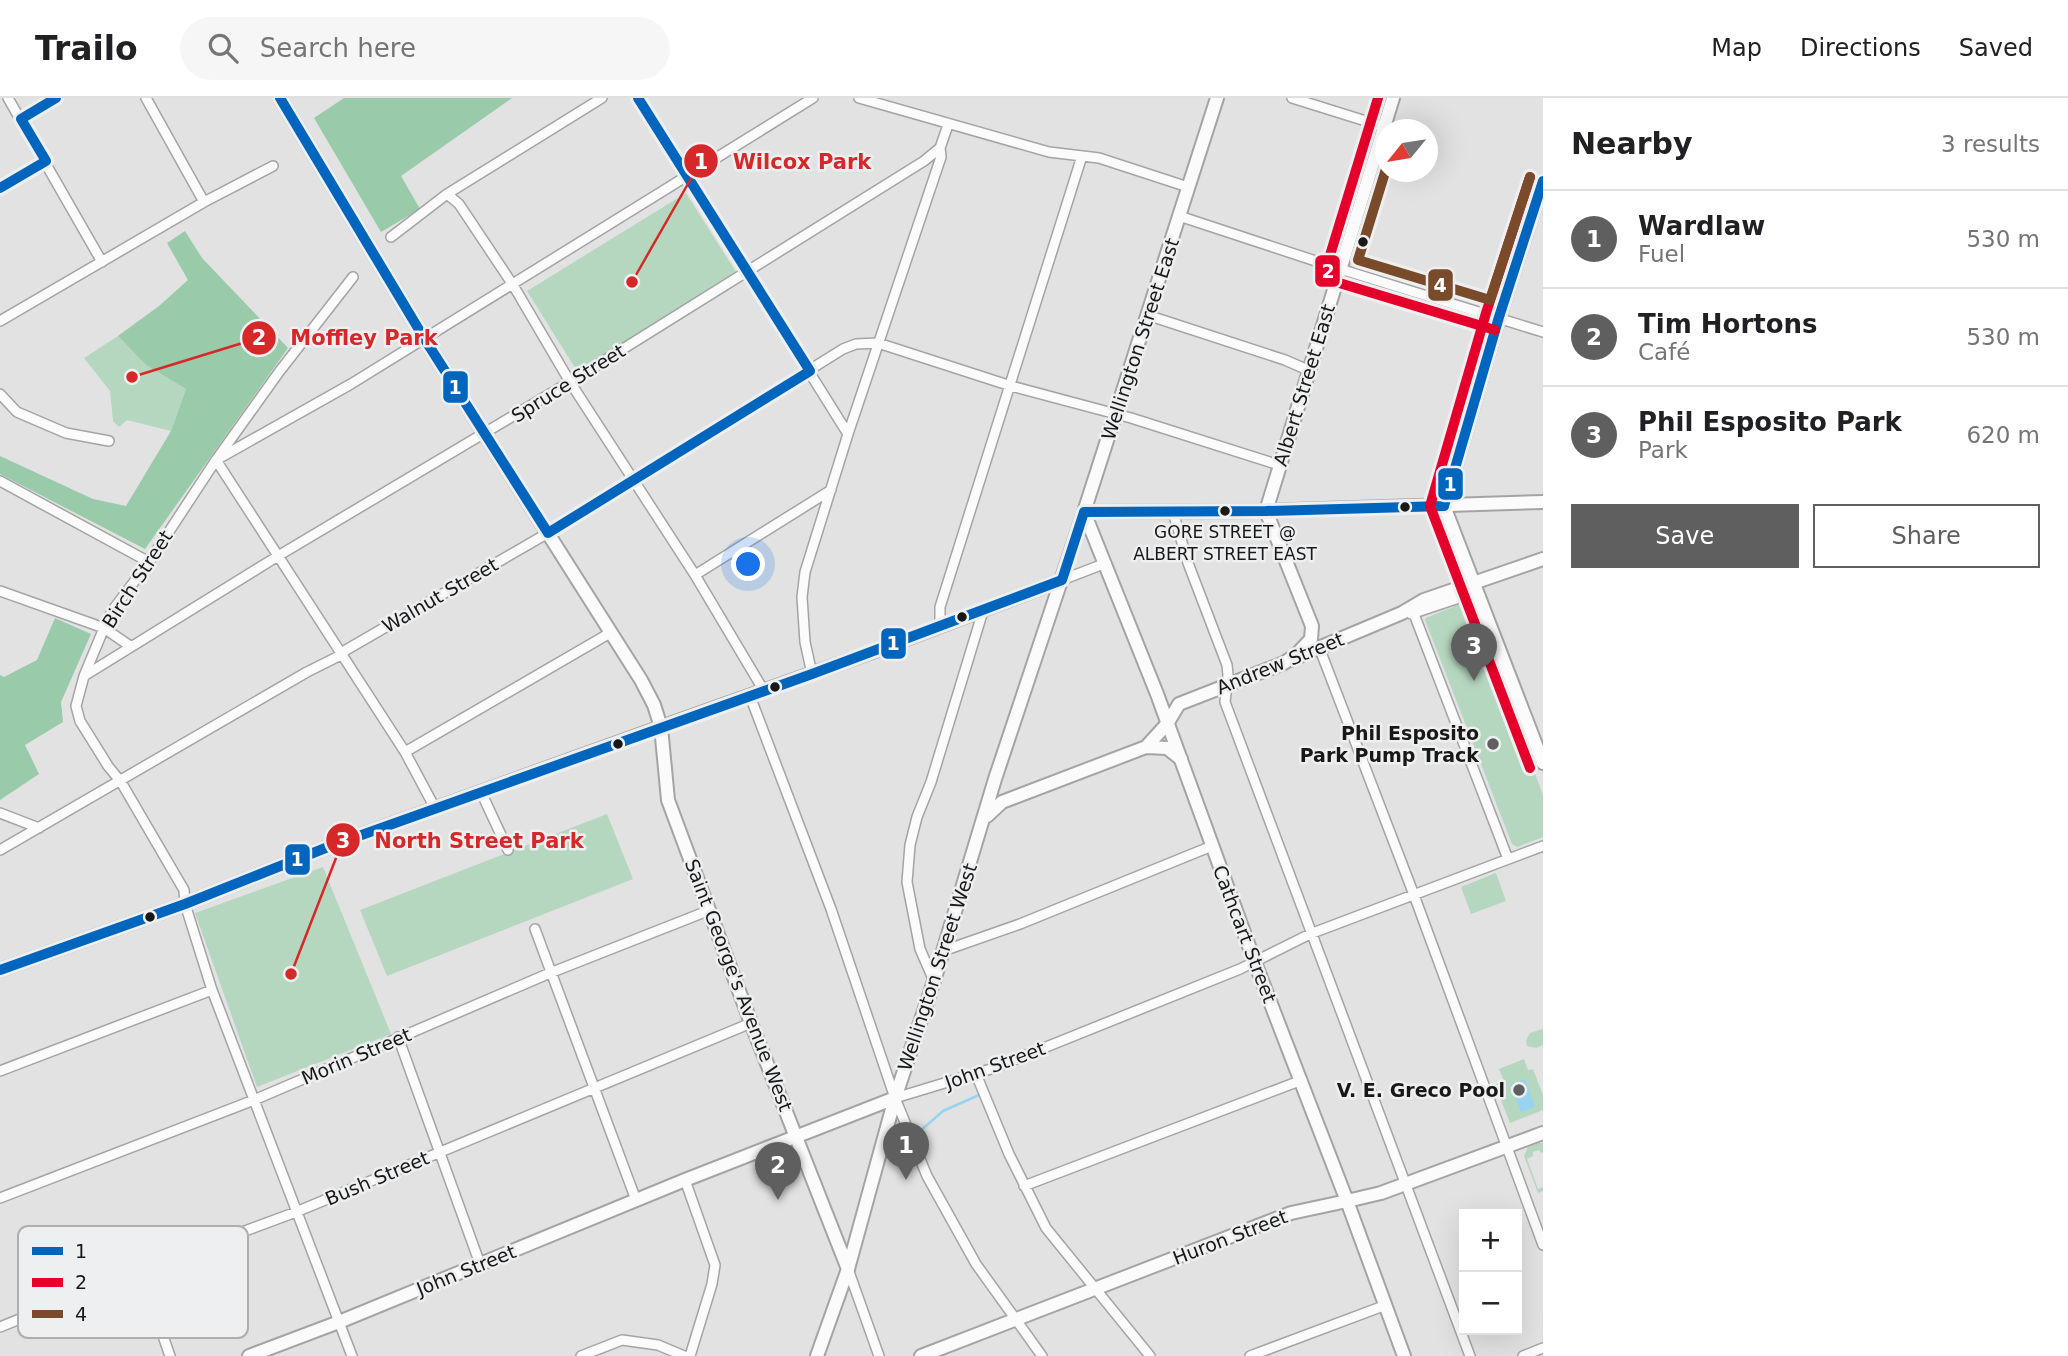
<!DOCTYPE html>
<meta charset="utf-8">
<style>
:root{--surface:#fff;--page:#f6f6f6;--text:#202124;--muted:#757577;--line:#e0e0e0;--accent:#5f5f5f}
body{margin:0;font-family:"DejaVu Sans",sans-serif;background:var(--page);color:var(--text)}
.controls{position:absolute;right:21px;bottom:21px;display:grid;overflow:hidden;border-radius:0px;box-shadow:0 7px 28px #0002}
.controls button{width:63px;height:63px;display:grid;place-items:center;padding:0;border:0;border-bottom:2px solid var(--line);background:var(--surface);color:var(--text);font:35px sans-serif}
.compass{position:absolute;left:1375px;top:21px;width:63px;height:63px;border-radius:50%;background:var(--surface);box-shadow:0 7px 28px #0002;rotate:240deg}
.you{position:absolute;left:749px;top:467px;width:24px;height:24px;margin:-18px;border:5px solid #fff;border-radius:50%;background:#1a73e8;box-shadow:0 0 0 10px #1a73e833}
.badge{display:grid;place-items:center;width:46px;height:46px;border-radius:50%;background:var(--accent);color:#fff;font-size:23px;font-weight:700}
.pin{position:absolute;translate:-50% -58px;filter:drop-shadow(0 2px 4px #0008)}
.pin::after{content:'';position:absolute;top:37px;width:24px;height:21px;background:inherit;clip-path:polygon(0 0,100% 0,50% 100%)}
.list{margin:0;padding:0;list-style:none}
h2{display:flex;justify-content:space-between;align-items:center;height:91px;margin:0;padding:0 28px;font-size:30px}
h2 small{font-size:23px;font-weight:400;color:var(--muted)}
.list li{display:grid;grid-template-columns:46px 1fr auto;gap:21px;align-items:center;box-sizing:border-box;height:98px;padding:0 28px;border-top:2px solid var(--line)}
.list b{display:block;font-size:26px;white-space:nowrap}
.list p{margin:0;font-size:23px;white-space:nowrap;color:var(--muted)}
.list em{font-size:23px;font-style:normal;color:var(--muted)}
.actions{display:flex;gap:14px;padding:21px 28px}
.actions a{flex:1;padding:16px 0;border:2px solid var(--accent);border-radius:0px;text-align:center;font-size:24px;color:var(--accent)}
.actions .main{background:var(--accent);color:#fff}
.icon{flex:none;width:38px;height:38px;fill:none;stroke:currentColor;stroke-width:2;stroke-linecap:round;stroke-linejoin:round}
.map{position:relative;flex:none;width:1543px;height:1258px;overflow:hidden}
header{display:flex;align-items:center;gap:42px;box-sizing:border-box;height:98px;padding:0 35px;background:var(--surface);border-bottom:2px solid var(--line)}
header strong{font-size:33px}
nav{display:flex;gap:38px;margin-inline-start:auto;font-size:24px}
.search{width:490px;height:63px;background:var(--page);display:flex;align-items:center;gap:18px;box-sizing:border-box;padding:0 24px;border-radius:38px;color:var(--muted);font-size:26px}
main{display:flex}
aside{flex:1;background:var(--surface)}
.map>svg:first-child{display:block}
</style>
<header>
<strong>Trailo</strong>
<div class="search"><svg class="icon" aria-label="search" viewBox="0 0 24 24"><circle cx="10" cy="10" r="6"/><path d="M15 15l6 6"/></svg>Search here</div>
<nav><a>Map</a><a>Directions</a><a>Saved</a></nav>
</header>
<main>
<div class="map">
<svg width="1543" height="1258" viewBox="0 0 1543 1258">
<rect width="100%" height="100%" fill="#e2e2e2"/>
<path fill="#b6d7bf" d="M686 95 736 174 577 273 527 193Z
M118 238 146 267 186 291 171 333 127 322 119 329 113 323 110 293 84 260Z
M1465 504 1471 507 1543 697V739L1517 749 1512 746 1425 522 1426 520Z
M607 716 633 781 387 878 360 812Z
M323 769 391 936 257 989 195 815Z
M1496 775 1506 803 1471 816 1461 789Z
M1543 931V947L1536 950 1527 948 1526 942 1530 935Z
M1524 961 1528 972 1533 971 1543 997V1012L1510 1025 1495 987 1504 983 1499 971Z
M1539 1045H1543V1054L1541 1055 1539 1052 1533 1054V1058L1527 1061 1538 1091 1543 1089V1093L1538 1095 1524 1058 1528 1049Z"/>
<path fill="#99caa9" d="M344 0H512L401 78 420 111 381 134 314 20Z
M185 133 202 160 288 250 145 451 0 376V358L93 401 126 408 171 333 186 291 146 267 118 238 159 208 188 182 167 145Z
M55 520 91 536 61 604 63 624 25 647 39 676 0 702V577L4 579 37 562Z"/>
<path fill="#98d3ef" d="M1525 981 1535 1009 1521 1014 1511 986Z"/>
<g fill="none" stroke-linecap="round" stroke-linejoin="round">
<path stroke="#98d3ef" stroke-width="2.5" d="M919 1034 943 1013 979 997"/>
<g stroke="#a4a4a4" stroke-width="12">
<path id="minor" d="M8 0 102 164
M146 0 204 104
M638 0 848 336
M859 0 1049 54 1099 60 1188 89
M1292 0 1385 29
M21 21 56 0
M0 90 46 63
M447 96 459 106 513 187 570 284 695 477 764 593
M1179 118 1340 171 1543 234
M391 139 447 96 602 0
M1147 217 1285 262 1308 272
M0 223 204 104 273 68
M0 296 17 314 66 335 109 343
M0 383 149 464
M1173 414 1188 465 1227 567 1228 577 1225 604 1470 1258
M695 477 831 392
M1062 482 1106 465
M0 493 104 530 130 548
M1411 516 1468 497 1480 498
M1414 516 1508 761
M940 528V509L1082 58
M1319 549 1414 797 1543 1147
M812 576 805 544 802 499 805 474 848 336 941 59 940 50 948 27
M84 578 278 458 570 284 924 63 940 50
M750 598 831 811 895 1000 927 1078 976 1166 1042 1258
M405 654 610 535
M481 694 508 752
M435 710 405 654 216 362 351 286 813 0
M0 715 39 730
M0 752 307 574 341 557 346 552 548 435 843 251 856 246 878 245 1011 288 1131 320 1279 367
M535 831 636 1102
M943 853 1020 826 1212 748
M934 883 920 851 907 784 910 747 917 719 931 684 983 513
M398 939 480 1166
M0 973 212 892
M976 976 1009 1056 1046 1130 1150 1258
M895 1000 994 970 1240 871 1310 836 1543 748
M685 1082 715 1167 712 1186 690 1258
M1024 1088 1302 982
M0 1100 254 1002 550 875 710 812
M848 1171 879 1258
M140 1172 170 1258
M0 1229 140 1172 296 1114 751 925
M352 1258 212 892 185 806 184 792 121 684 108 668 80 623 76 608 84 578 104 530 112 513 149 464 216 362 279 274 353 179
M581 1258 622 1242 658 1247 684 1258
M1250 1258 1386 1207
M1523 1258 1543 1250"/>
</g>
<g stroke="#a4a4a4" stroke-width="16">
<path id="tertiary" d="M1290 562 1402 515 1424 502 1543 461
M661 629 875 553 1062 482
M1146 649 1167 650 1181 661
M987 718 1002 704 1146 649 1167 626
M848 1171 895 1000 934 883 995 681 1084 414 1266 413 1543 404
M249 1258 339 1224 685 1082 895 1000
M921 1258 1291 1115 1347 1103 1404 1258"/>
</g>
<g stroke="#a4a4a4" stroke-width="16">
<path id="secondary" d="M280 0 424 240 641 582 654 607 661 629 668 702 751 925 848 1171 817 1258
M1217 0 1084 414 1157 596 1254 862 1347 1103 1381 1095 1543 1035
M1543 83 1499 219 1444 408 1543 665
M1167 626 1179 606 1284 565 1296 557 1311 541 1312 528 1266 413 1393 0
M0 872 185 806 328 749 661 629"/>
</g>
<use href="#minor" stroke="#fbfbfb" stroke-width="9"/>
<use href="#tertiary" stroke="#fbfbfb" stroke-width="12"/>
<use href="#secondary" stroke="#fbfbfb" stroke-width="12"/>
<g stroke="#eeeff0" stroke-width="16">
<path id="bus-1" d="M280 0 424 240 548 435 810 273 638 0
M0 90 46 63 21 21 56 0
M0 872 185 806 328 749 812 576 1062 482 1084 414 1266 413 1444 408 1499 219 1543 83"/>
</g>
<g stroke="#eeeff0" stroke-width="16">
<path id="bus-2" d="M1378 0 1327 167 1328 178 1336 184 1495 232
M1530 79 1486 215 1430 408 1530 670"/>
</g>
<g stroke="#eeeff0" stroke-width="16">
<path id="bus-3" d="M1386 71 1358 162 1490 202 1530 79"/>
</g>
<use href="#bus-1" stroke="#0065bd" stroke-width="10"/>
<use href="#bus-2" stroke="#e4002b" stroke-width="10"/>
<use href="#bus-3" stroke="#7a4b2a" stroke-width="10"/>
</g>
<g fill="#181818" stroke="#eeeff0" stroke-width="2.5">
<circle cx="1363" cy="144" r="6"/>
<circle cx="1405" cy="409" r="6"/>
<circle cx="1225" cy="413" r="6"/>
<circle cx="962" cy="519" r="6"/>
<circle cx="775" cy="589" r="6"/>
<circle cx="618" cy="646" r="6"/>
<circle cx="150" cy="819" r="6"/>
</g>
<g fill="#5f5f5f" stroke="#eeeff0" stroke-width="2.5">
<circle cx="1493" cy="646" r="7"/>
<circle cx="1519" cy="992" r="7"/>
</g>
<g text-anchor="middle" stroke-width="5" stroke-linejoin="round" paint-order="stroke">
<g font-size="17" fill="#181818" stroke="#eeeff0">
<text x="1225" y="440">GORE STREET @<tspan x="1225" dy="22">ALBERT STREET EAST</tspan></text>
</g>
<g font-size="19" fill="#181818" stroke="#eeeff0">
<text transform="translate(1140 241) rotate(-72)" y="7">Wellington Street East</text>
<text transform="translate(568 285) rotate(-32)" y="7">Spruce Street</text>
<text transform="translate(1304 287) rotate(-73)" y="7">Albert Street East</text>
<text transform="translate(137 481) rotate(-57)" y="7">Birch Street</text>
<text transform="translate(440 497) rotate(-30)" y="7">Walnut Street</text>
<text transform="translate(1280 565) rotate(-22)" y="7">Andrew Street</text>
<text transform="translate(1245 836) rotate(69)" y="7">Cathcart Street</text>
<text transform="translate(937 869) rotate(-72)" y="7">Wellington Street West</text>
<text transform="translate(739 887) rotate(69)" y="7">Saint George's Avenue West</text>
<text transform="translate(356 958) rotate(-23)" y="7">Morin Street</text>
<text transform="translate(995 967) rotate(-20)" y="7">John Street</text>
<text transform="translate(377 1080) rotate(-23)" y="7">Bush Street</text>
<text transform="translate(1230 1139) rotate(-21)" y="7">Huron Street</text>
<text transform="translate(466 1172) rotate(-22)" y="7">John Street</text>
</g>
<g font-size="19" font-weight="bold" fill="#181818" stroke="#eeeff0" text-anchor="end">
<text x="1479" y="642">Phil Esposito<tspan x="1479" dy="22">Park Pump Track</tspan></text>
<text x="1505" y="999">V. E. Greco Pool</text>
</g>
</g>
<rect x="18" y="1128" width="230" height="112" rx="10" fill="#eeeff0" stroke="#aeaeaf" stroke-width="2"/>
<rect x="32" y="1149" width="31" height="8" fill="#0065bd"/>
<rect x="32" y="1180" width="31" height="9" fill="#e4002b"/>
<rect x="32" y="1212" width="31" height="8" fill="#7a4b2a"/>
<g font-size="19" fill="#181818">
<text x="75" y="1160">1</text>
<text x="75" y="1191">2</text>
<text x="75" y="1223">4</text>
</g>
<path fill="none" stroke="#d62828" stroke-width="2.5" d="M632 184L701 63M132 279L259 240M291 876L343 742"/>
<g fill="#d62828" stroke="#eeeff0" stroke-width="2.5">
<circle cx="632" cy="184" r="7"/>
<circle cx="132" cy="279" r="7"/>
<circle cx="291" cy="876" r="7"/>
<circle cx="701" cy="63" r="18"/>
<circle cx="259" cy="240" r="18"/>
<circle cx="343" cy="742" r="18"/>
</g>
<g font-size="21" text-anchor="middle" font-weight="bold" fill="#fff">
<text x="701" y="71">1</text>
<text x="259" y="247">2</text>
<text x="343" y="750">3</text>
</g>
<g font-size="21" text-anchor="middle" font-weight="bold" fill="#d62828" stroke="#eeeff0" stroke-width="5" stroke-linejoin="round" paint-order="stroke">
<text x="802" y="71">Wilcox Park</text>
<text x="364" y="247">Moffley Park</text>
<text x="479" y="750">North Street Park</text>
</g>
<g stroke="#eeeff0" stroke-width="2.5">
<rect x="1314" y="156" width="27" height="34" rx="7" fill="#e4002b"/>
<rect x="1427" y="170" width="27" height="34" rx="7" fill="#7a4b2a"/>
<rect x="442" y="272" width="27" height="34" rx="7" fill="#0065bd"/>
<rect x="1437" y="369" width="27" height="34" rx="7" fill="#0065bd"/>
<rect x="880" y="529" width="27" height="33" rx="7" fill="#0065bd"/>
<rect x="284" y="745" width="27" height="33" rx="7" fill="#0065bd"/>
</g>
<g font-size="19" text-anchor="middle" font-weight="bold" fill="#fff">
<text x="1328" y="180">2</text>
<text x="1440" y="194">4</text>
<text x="455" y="296">1</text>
<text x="1450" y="393">1</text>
<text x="893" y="552">1</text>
<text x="297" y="768">1</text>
</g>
</svg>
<div class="controls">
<button>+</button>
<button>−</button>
</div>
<svg class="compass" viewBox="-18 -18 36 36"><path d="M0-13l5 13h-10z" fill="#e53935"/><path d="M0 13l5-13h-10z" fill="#757577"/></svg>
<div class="you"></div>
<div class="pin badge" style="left:906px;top:1082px">1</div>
<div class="pin badge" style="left:778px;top:1102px">2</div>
<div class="pin badge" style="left:1474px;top:583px">3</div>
</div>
<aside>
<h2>Nearby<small>3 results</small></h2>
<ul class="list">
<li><span class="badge">1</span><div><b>Wardlaw</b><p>Fuel</p></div><em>530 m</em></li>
<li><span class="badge">2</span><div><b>Tim Hortons</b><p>Café</p></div><em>530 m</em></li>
<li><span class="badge">3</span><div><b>Phil Esposito Park</b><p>Park</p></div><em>620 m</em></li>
</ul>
<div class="actions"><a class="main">Save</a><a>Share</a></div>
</aside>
</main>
